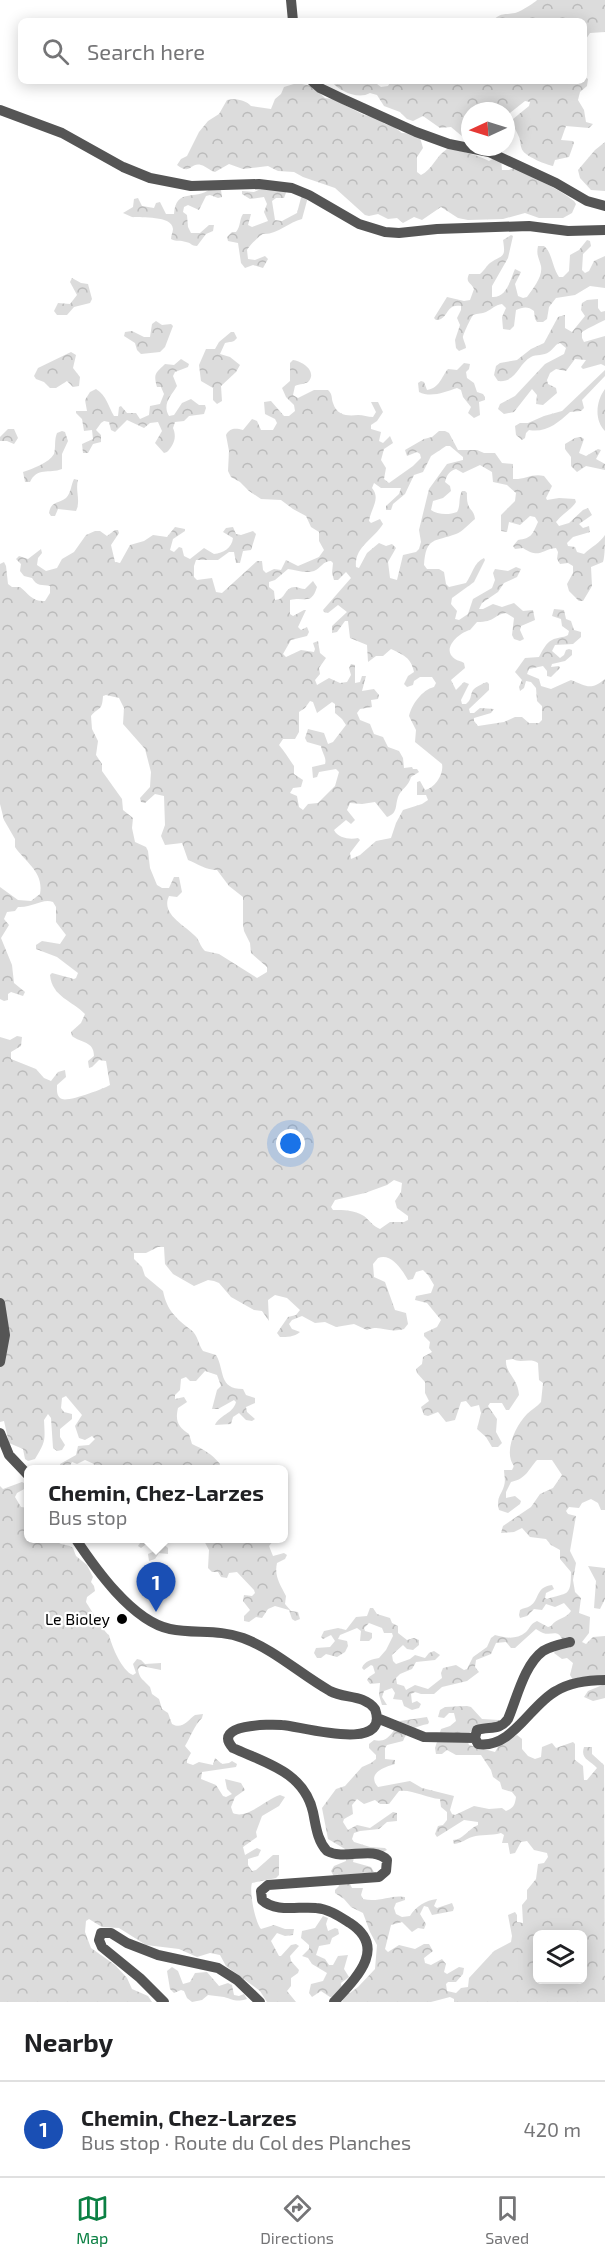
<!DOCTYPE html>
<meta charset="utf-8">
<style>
:root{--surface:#fff;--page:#f2f2f2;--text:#202124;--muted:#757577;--line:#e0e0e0;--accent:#0b8043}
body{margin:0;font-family:"Exo 2",sans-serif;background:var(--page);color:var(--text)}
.controls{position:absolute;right:18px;bottom:18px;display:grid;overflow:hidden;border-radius:9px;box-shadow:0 3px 15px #0003}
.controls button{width:54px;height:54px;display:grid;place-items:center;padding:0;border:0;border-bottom:2px solid var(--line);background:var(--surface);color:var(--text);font:30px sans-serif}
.compass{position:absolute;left:461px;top:102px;width:54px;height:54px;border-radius:50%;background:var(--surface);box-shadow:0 3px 15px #0003;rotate:266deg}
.you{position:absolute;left:291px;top:1144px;width:21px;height:21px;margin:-15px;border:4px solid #fff;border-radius:50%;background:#1a73e8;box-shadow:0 0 0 9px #1a73e833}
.badge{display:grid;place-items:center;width:39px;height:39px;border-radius:50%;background:var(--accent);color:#fff;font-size:20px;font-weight:700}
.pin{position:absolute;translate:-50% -50px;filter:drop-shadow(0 2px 3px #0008)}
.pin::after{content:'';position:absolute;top:32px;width:21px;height:18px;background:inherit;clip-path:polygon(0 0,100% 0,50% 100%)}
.popup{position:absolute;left:24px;top:1465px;width:264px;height:78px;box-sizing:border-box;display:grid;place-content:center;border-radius:9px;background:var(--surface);filter:drop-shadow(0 2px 4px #0005);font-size:20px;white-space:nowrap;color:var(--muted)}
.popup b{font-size:22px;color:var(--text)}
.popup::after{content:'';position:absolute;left:50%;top:100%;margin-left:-12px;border:12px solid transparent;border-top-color:var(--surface)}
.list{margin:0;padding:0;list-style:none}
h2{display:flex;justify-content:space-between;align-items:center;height:78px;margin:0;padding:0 24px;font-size:26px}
h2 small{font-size:20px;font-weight:400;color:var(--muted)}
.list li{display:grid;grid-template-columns:39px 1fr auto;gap:18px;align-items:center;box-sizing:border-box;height:96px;padding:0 24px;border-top:2px solid var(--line)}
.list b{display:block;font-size:22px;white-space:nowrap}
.list p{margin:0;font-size:20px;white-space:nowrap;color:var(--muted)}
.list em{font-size:20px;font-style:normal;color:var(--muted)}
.icon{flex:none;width:33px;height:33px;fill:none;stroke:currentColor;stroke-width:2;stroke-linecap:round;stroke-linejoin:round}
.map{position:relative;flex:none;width:605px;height:2002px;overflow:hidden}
.search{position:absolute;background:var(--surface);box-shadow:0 3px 15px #0003;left:18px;right:18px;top:18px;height:66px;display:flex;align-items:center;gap:15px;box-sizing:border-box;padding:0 21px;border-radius:9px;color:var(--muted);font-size:22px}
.sheet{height:174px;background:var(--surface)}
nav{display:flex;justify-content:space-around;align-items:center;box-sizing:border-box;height:84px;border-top:2px solid var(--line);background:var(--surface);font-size:16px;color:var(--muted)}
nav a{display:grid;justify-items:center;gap:3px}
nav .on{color:var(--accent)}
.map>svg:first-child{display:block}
</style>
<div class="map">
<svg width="605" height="2002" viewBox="0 0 605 2002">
<defs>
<pattern id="forest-crowns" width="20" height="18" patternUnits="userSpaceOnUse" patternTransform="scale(1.5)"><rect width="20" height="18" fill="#dcdcdc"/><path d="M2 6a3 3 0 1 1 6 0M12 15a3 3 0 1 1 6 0" fill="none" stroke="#bbb"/></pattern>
</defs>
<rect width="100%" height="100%" fill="#fff"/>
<path fill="url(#forest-crowns)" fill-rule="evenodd" d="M537 0H605V32L590 33 584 42V21H492C501 12 504 15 515 13 520 12 534 3 537 0Z
M584 76 588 79 587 86 580 92 578 100 584 110 586 122 593 124 589 128 566 126 561 140 573 141 574 143 569 157 555 160 553 166C547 165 527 157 523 151 520 147 521 142 519 137 516 130 513 127 513 119L529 106 530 102 525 101 506 116V111H470L469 139 463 137 451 127 440 128 423 116 413 121 407 119 400 112 384 106 377 95 370 93C358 100 339 91 331 81H373L381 87 388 86 391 81H584Z
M297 83 312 86 325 98 333 99 364 115 375 117 385 124 393 126 402 133 419 134 423 148 417 157V172L421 175C432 170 436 156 447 149 463 151 475 154 489 161L496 157 501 159 502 170H509L518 166C536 180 556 187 574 201L576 204 572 213 563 218H539L525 213 503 219 468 220 458 218 441 207 422 220 414 217 403 223 397 218 388 219 378 214 369 216 365 215 335 188 303 177 294 172 278 171 268 166 243 169 229 164 215 172C210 171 206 166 201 165 190 162 191 176 177 165L181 159 187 156 199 132 208 121 219 114 227 100C235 98 246 100 251 106L271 109 275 99 281 94 284 87Z
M605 142V191L591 190 580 178 578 170 595 150Z
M263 188 287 190 284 198H276L272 201 275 220 282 221 297 213 302 194 308 197 302 219C289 222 277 235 263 234 260 235 249 246 247 250L248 259 255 260 265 256 268 259 263 268 253 265 245 268 241 263 238 243 228 241 227 237 232 232H236C241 226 239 220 243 214H251L248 225 252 227 268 221 264 212 267 204 264 197 250 199 242 194V191L254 192Z
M210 189 221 190 222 197 218 198 210 195 206 196 199 210 188 205 184 207 183 212 187 215 188 227 191 233H200L209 225H214L213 231 206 234 197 246C191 246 192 243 186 242 180 240 177 242 171 239 171 235 173 232 173 229 172 215 141 218 132 217 129 216 126 214 123 213L133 207 134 199 138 198 142 206 154 208 156 203 160 202 166 214H174C176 187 195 201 210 189Z
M511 235 513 236 508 258 492 286V297C507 298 510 280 515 269L521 272 515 284 518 296 523 298 527 297C533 288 543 277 541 266 539 258 536 255 538 246H544C552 252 552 267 559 277H563L569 271 570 255 579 250 587 240 590 241 591 246 583 254 582 270 585 273 589 271 594 261 605 256V288L590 286 575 295 556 298 549 307 547 319 543 322H537L535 319 534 311C528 306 523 307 516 310L514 326 510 330 503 329 502 317 506 308 502 304C495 305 492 309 486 312 482 314 478 313 473 315 471 318 462 336 463 338 464 342 466 345 466 348L459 351 456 348 455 340 460 325 457 318 461 310V306C445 303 449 320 436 320L434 318 447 297 464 301 470 300 474 289C471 282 465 283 469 274H480C484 271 487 265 490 263 503 254 506 259 503 240Z
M72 278 81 283 88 284 92 299 90 303 74 307 67 315H57L54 311 58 303 70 304 77 295 70 282Z
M598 299V308L601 312 605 311V320C597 324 590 327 582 332V338L584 342 605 336V366L601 364 583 369 581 367 586 360 575 359 566 371 556 369 550 373 547 380 548 384 556 388 557 393 543 405 536 404 537 395 532 389 514 412 504 414 498 409 500 404 515 396 545 364 564 354 566 348 560 343C554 345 554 349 549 352 544 356 536 354 531 357 518 364 516 383 498 381L494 375 496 366 500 363 517 360 531 349 544 343 558 317 565 315V328L572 332 585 316 581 310 582 303 587 300Z
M156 321 162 325 171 324 173 326 165 347 160 352 141 354 137 350 135 343 124 336 125 332 132 331 144 337H150L152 324Z
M231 332H234L237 338 234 341 225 343 220 354 230 357 240 365 236 372 221 386 222 401 217 404 213 400V388L201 381 199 365 206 349H215L219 342Z
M71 352 76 355 73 368 80 377 79 386 73 387 67 381 56 388H50L44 382 36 379 34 376 38 368Z
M181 359 189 364 188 367 175 372 173 376 177 386C171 396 162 404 169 416L174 415 182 403 191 399 199 405H205L206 408 204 414 189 416 184 421 175 422 173 428C177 437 174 445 167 452L164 453 155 443 162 431 158 422 150 423 144 428 127 420 115 432 111 430 109 422 104 421 101 423 96 430 101 435V442L93 444 88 453H83L82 444 93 439 92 430 84 431 82 419 76 413V411H87L85 400 90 392 96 389C107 396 108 406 114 416H118L119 407 121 406 127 413H136L140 419 149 415 150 406 160 404 164 394 161 387H157C153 373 156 373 165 364L174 365Z
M293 360C301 361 317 370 309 381 307 384 299 384 295 386L293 395 298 398 314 390H328C333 395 331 397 333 403 337 416 348 416 358 415 363 415 368 417 373 417L376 412 371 402H378L383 412 377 421 371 425V429L381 432 379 441 383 443 390 436 393 443 384 449 381 460 386 468 384 479 389 483 413 466 421 458 420 454 417 452 407 456 405 450 424 439 432 437 439 431H445L449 433 458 450H477L484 453H495L502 463 513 464V479C524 480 532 473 544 476L552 486 546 498 547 500 559 498 575 499 576 502C571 510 562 514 556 522L559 526 569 523 583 510 588 508 592 515 579 524 583 528 589 526 590 532 573 537 567 543 568 546 575 547 577 552 584 554C591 547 600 543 605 535 605 542 605 556 603 562L591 567 592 586 583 601H579L569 591 567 584 573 573V566L568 563 560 564 557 559 558 552 556 548C540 550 540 559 523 548L515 549 513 546 518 540C532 538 532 535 538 522L535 517 530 516 520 525 509 522 507 532 501 531V515L515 501 516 493 507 485 493 482 492 472 480 465 463 473 456 469C449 471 447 475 445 482L450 486 451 491 443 498 433 501 431 510C437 515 450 515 457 512 461 506 458 498 462 491H465L467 493C466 511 474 508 475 519 470 523 462 532 456 534 435 542 426 536 424 565L427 569H439L444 572 446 584 449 587 466 583C472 575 474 562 484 558L485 560 474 582 452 598 451 604 457 611 455 619 459 620 468 614 473 599 492 588 495 580 493 573 495 569 508 571 516 567 521 569 517 577 504 583 498 592 482 603 479 609H483L493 604 502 607 514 603 523 611 533 610 535 620 521 626 520 630 524 639 520 641 514 639 512 635 514 618 506 613C493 615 496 622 477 622L470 630C460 632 440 649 455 659 458 661 461 661 464 663L465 668 451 680 456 690 464 682 469 684 461 700 462 704H466C471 700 470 698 472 692 473 688 482 684 487 682L489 684V690L469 709 470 713H474L480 708 494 709 491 713 474 718V721L478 726 504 722 515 717H522L529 723H539L542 720V706L537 701 536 688 531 682 526 681 524 688 520 691 519 687 522 680 515 672 525 658 539 657C542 651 546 643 552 640 557 637 563 638 568 635L569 631 562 626 561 619 552 616 554 609 564 610 566 619 571 621 574 630 581 632V637L573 644 555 645 552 651 560 658 564 655 566 650 569 649 572 650V655L565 661 552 664 551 667 559 666 560 668 551 677 547 676V671L543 666 529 669 527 674 539 679 541 686 551 689 571 680C587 686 590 691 605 679V1510H601L598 1503 591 1499 582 1503 579 1508 569 1507 566 1511 568 1514 576 1516 570 1551 576 1563 573 1580 575 1592 581 1598 579 1613 590 1617 589 1633 582 1642 586 1644 593 1637 605 1636V1675L573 1680 570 1675 573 1663 567 1658 562 1659 554 1653 562 1639C557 1629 552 1636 543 1633 540 1632 538 1630 536 1629L515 1648H511L506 1642 496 1643 491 1654 476 1660 475 1667 479 1672 467 1681 442 1687 434 1694H421L415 1692 411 1694 412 1703 417 1701 421 1704 419 1708 412 1710 404 1706 402 1700 393 1699 395 1693 392 1688 384 1691 382 1697 387 1705H382L379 1695 380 1683 370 1684 367 1680 369 1677 375 1673 373 1666 371 1665 364 1670 362 1668C364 1661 373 1659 379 1658L386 1650 393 1636 392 1633H384L382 1628 369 1623 364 1628 365 1631 372 1633V1638L369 1641H360L361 1631 357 1628 340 1635 338 1639 347 1641 348 1646 345 1652 337 1657 326 1654 321 1658H317L314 1653 316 1648 330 1647 335 1641 331 1635 323 1639 321 1637 324 1631 338 1628 346 1630 356 1617 367 1616 370 1608H373L377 1614 390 1618 392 1623 398 1626V1633L407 1640 414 1638 419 1640V1645L413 1650 407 1649 403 1645 392 1655 393 1661 396 1664 410 1659 415 1655 425 1658 429 1653 434 1651 440 1655 435 1660 416 1662 412 1669 400 1674 396 1678 397 1684 404 1686 406 1690 415 1685 428 1689 442 1678 441 1673 443 1668 456 1665 464 1670 467 1669 473 1657 487 1647 491 1638 495 1635C506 1638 516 1640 526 1632 531 1627 530 1624 537 1621L548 1627 551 1626C558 1617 566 1619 571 1611L564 1603 555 1607 546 1604 542 1610 534 1609 527 1616 520 1618 519 1615 520 1610C523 1608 527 1608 530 1606 540 1600 535 1587 552 1585L554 1589 546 1593 545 1598 547 1599C567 1592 571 1598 571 1572L560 1559V1550L551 1545 546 1539 530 1537 522 1528 514 1532 501 1533 503 1526 531 1507 540 1494 553 1488 562 1475 552 1460H537C528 1470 526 1479 511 1482L506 1492V1498L515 1496 521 1501 520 1504 508 1513 499 1510C496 1497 501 1496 504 1486 506 1480 504 1475 504 1470H512L514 1466C503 1452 516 1425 527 1414 532 1409 537 1407 541 1402L543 1383 539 1380 538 1363C530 1357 521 1364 513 1359L506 1360C505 1373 518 1378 519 1395L509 1410H506L502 1403H490L488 1406 497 1419 496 1432 502 1443 498 1447H492L486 1437 477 1429 481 1413 479 1405 471 1407 466 1401 461 1402 455 1420 446 1422 438 1412 428 1416 424 1415 421 1407 429 1401 425 1393V1382L417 1373 416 1369 422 1364 423 1357 432 1352 429 1348 430 1342 424 1336V1333L437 1327 441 1320 427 1303 415 1300 416 1296 431 1293 434 1285 428 1275 423 1270 416 1272 413 1279 408 1280C402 1270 392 1253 378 1258L373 1264 374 1277 385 1282 395 1310 406 1313 408 1324 404 1329C387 1334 381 1324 367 1330L354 1324 336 1327 325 1322 315 1323 302 1316 292 1320 289 1324 292 1329 300 1332C294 1337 287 1337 280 1337L277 1333 288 1317 296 1315 300 1310 287 1298 275 1295 268 1300 269 1321 262 1311 254 1310 231 1297 219 1283 214 1281 208 1280 194 1286 173 1274 165 1264 164 1247H158L146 1253H134V1259L142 1267 145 1276 163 1291C167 1311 176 1318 191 1330 198 1335 198 1344 203 1351L216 1355C225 1370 218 1389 243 1389L246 1395 255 1398V1403L246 1407 247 1412 255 1419 252 1421 246 1420 239 1413 233 1417 231 1424 215 1425C219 1415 233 1414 236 1402L234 1400 218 1409H212L217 1390 221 1386 217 1375 205 1371 196 1381H190L186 1377 181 1379 180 1390 175 1395V1399L184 1397 187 1402 178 1408C175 1421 178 1427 189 1434L192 1444C203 1449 212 1454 220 1464L218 1469 109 1470 102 1465 97 1469H92L94 1464 85 1460 77 1464 72 1462 68 1469H61L60 1464 76 1455 78 1446 89 1445 95 1439 92 1436 85 1440 79 1438 75 1426 82 1415 66 1396 62 1398 61 1408 64 1412 72 1414V1419L60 1429V1437L65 1445 62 1450 57 1451 53 1448 51 1418 48 1414 44 1420C45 1441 46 1441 35 1459L28 1461 25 1459 23 1449 9 1443 4 1421 0 1422V1037L10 1040 17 1036 22 1037 21 1046 11 1052V1059L36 1069 44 1078 51 1081 58 1072 65 1070 66 1077 57 1085C57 1090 56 1096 62 1099 69 1102 103 1089 110 1085L106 1061 99 1060 92 1067 89 1068 88 1061 94 1056C94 1041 81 1043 72 1036L71 1032 81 1023 85 1014C73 1001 52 997 50 975L52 973 74 979 76 978 78 973 57 957 36 949V945L42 941 60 944 66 935 56 922V907L53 902C42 898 33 908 18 907L15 911 7 912 4 919 9 925 1 938 12 965 14 983 25 992 23 996 11 992 8 994V1000L4 1001 0 999V887L18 900 31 901 40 894C44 872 26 863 15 847V839L4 820 0 804V564L4 562 6 566 8 584 12 587H20C28 593 32 602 45 601L50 593V586C42 584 37 587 32 578L24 576 20 571 21 564 16 559 19 556 28 559 41 549 42 553 38 558 37 565 46 571 57 568 62 559 74 552 86 535 95 531H100L107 536 115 530H118L119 533 111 545 115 562 120 563 130 545 144 541 153 535 167 537 175 527 185 529V531L173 539 170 550 174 552 179 547 182 548 184 556 190 559 204 548 214 554C223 553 232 548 233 538L223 532 226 528 233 527 236 534 241 535 253 531 256 534 251 550 243 551 240 563H236L234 552H229L218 560H196L194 566V577L197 580 212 578 216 592 222 593 257 561H262L263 570 266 573 274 569 281 570 286 560 298 566 319 557 324 550 319 541V532L311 527 306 516 293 509 281 500 261 499 249 491 240 482 231 477 228 471 229 451 226 435C230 428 235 428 243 430L252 419 257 421 261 430H273L277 423 275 419 265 414 264 402 271 401 284 416H289L295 411 294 405 286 397 282 388 290 381V363ZM446 446H450L463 457V460L447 464 429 489 419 530 421 542 419 549 416 552 403 555 397 580 390 578 388 562 396 548 392 544 386 546 379 543 367 553 359 568 356 567C354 547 374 539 383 524L380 519 371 523 369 521C371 508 381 499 372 488L374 483 381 488H401L399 494 386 506V510H391L393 504 405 494 414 475 423 472 431 456ZM331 561 333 563 332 573 334 580H338L346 572 351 578 323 610 324 612 328 613 338 605 347 612 332 626V633L337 632 345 621H348L350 638 367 645 368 662 376 656H383L391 649C403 655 411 657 414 672L408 676 404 684 407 687 413 685 414 681 420 677H432L436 683 434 687C422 690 412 704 409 716L416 730 415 742 442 764C444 774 435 788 425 790L420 781 417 782V795H426L428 800 422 804 403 810 396 823 391 838 376 841 360 855 351 859 350 853 360 840 358 838C350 840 338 838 334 830L346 820 351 824 355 820 347 810 350 803 362 804 375 802 387 817C398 813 395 806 398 797 401 789 409 786 411 777L419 772 417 769H413L412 767 404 768 403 758 399 751 388 747 383 737 374 734 370 724 360 720 357 713 360 709 372 707 371 700 378 699 379 695 374 689 362 691 366 676H362L360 682 355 683V665L351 664 349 668 351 675 347 682 340 683 329 678 317 685 315 680 320 674 319 668 326 658 320 653 318 641 313 643 315 649 314 652 301 650 286 657 283 654 291 640 307 636 309 632 307 627 301 630 298 627 306 610H304L293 616 290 614V600C305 596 311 606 317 587L313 581 305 589C301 589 298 587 295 587 284 587 286 600 275 600L274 591 269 587V582L275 580 288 569C296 570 306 574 314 571 321 568 323 561 331 561ZM106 695 119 698 124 708 123 724 145 749 151 772 150 787 140 798 141 802 145 803 155 794 164 796 165 825 161 836 165 845 182 843 188 860C198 864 206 870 217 870L229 886 243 897V924L244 931 250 943 251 953 267 967V972L257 978 219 954 205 951C201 947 200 943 197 938 187 926 160 915 169 896L177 897 182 892 179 877H174L169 888H162L157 885 150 868 148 851 146 847 135 842 132 828 133 818 123 810 122 799 102 771V764L96 755 98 741 92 729 91 716C99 706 102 712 103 696ZM310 701 313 702 317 713 332 702 335 704V713L342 719 346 725 333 742 328 744 324 733 308 729 305 738 307 742 321 746C322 753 327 758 325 764L312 767 313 778 317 777 319 772 336 769 339 772 335 786 318 803 308 804 303 810 299 807 297 796 290 793 293 788 301 787 303 780 294 774V766C289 759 285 752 279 745L283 739H295L299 732V712L305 708ZM394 1180 402 1183 401 1192 395 1201 397 1208 408 1216V1220L404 1222H390L380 1229C373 1226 370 1221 364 1216 354 1210 344 1210 333 1210L331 1207 335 1200 365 1193 387 1185Z
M464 363 470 364 469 369 466 372 467 378 474 383 477 392 483 394 485 397V400L479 402 480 415 474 418 468 413 471 407 463 397 461 390 457 388C445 392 431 398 419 392L418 383 421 381 424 382 427 390C440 388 441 377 448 369L457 370Z
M605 370V376L582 400 584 408 581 411 570 412C558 423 546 433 529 430L526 433 525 438 522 440 516 435 515 426 520 423H528L544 416 562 411Z
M605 389V431C594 420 596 401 605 389Z
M8 429H14L18 438 14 444 7 441H0V437Z
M62 431 65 432 68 441 62 454V469C49 474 37 467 30 482H25L23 472C32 469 49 463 54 454 56 447 54 440 57 433Z
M581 437 584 439 579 453 586 456 598 449 601 450 596 459 605 464V470L586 466 577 472 571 466V457L565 449V444L575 438Z
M74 479 78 480C75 491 81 500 76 511L58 509 55 516H51L49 513C51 501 58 504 66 498 71 493 71 485 74 479Z
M22 1482 26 1484V1488L17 1493 15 1497 21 1507 28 1508V1538L52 1539 61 1544 70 1546 73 1548 76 1556 87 1565 93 1577 91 1582 94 1586 95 1591 87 1597 86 1602C91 1610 104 1632 109 1635 112 1647 122 1671 133 1675L136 1673 133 1664 137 1659 141 1660 145 1664 161 1663V1670L141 1666 138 1669C139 1679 144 1680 150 1687L152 1694 159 1699 162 1709 168 1713 172 1724C182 1730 188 1720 195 1715L203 1714 202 1718C194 1726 191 1736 185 1746L191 1753 187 1760V1763L193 1765 199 1762 213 1765 215 1758 222 1764 229 1763 232 1761 237 1764 236 1767 202 1772 201 1779 216 1785 223 1796 226 1797 232 1794 227 1789 225 1779 241 1783 245 1790 235 1797 231 1807 233 1813C247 1820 266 1799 280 1795L285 1797 279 1806 262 1816 256 1832 257 1837 243 1847 245 1855 257 1848 261 1850 258 1856 248 1859V1865L252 1871 256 1870 273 1855H279V1875L276 1878 252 1883C249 1891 255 1922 261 1929L274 1925 285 1929H294L293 1935 285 1936 277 1933 271 1941 279 1956H281L291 1945 296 1944 299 1946 290 1956 291 1961 299 1970 298 1973 291 1978V1986L287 1991 296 2002H267L260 1991 226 1966 220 1955 210 1953 197 1957 179 1949 146 1945 119 1928 102 1927 89 1919 86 1921 85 1932 91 1948 115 1965 127 1978 132 1989 148 1996 152 2002H0V1486L3 1489Z
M143 1539H168L163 1544 168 1548V1554L159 1553 155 1559 149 1561 148 1554 157 1550 160 1545 158 1543 149 1542 141 1548 138 1546Z
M203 1539H275L269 1546 273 1556 284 1553 287 1555 285 1559 277 1563C274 1576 280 1584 286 1596L285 1604 291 1611 298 1612 300 1619 295 1621 292 1619 289 1610 275 1606 268 1609 262 1618 256 1617 249 1622 244 1621V1616L250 1610 243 1601 244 1595 252 1596 255 1593 254 1590 237 1572 229 1573 227 1578 221 1577 218 1572H212L208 1568 209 1550Z
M588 1566 605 1568V1599L600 1609 594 1608 596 1581Z
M605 1684V1698L593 1701 584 1697 588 1691Z
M467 1706 471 1707 482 1719 499 1720V1722C486 1725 475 1726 466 1736L469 1745 495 1752 499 1745 517 1735 522 1739V1749L528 1756 535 1759 541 1757 542 1747 552 1743 556 1748 573 1742 575 1744V1760L583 1766 584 1780H587L597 1768C590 1760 580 1759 584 1747H592V1754L604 1765 605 2002H454V1999L450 1997 431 2002H342L345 1996 330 1997 321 1991 312 1997 309 1993 311 1984 323 1981 327 1973 312 1964 308 1958 302 1956 309 1949V1945L301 1938 302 1931 315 1928 323 1916 328 1918 326 1924 328 1931 335 1928 338 1929 339 1934 332 1938 330 1944 319 1946 316 1955 325 1959 329 1965H333L338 1956 348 1955 344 1969 349 1977 341 1983 342 1991 350 1993 358 1987 375 1969 377 1945 370 1932 363 1913 351 1907 344 1899 335 1893V1890L339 1886 331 1871 334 1866 346 1861 345 1849 328 1839 322 1808 336 1789 345 1786 362 1767 371 1763 376 1759V1755L369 1748V1744L374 1740C388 1744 393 1731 400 1721L427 1717 429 1722 428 1724C417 1726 407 1730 403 1741L387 1745 385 1748V1759L395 1760V1764C385 1767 366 1773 378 1787L410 1781 422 1788 454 1796 450 1810 452 1814 455 1815 474 1806 489 1809 502 1808 506 1811C514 1808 515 1804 516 1797L512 1792 502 1789 500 1782 493 1777 491 1770 481 1755H456L447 1750 442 1754H436L435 1748 441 1729 450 1726 456 1721 454 1713H449L444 1718 438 1717 440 1710 445 1707ZM399 1791C412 1789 426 1798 440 1799L441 1807 447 1812V1820L443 1825 438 1826 435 1834 437 1837 464 1820 478 1822V1825C468 1829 463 1840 453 1840L454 1844C462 1843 466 1839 472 1837 482 1834 490 1836 501 1833L504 1835 502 1843H508L510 1854 515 1853 521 1842 527 1841 534 1850 547 1853 548 1857 544 1863 538 1864 536 1879 527 1890V1899L522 1905 523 1923 517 1922V1915L515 1912 508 1915 512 1936 511 1942 494 1951 469 1978 468 1987 461 1988 456 1993 447 1991 446 1984 448 1982H456L463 1974 464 1968 459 1967 447 1974 444 1972 446 1964 442 1959 431 1965 425 1963 424 1958 433 1951 429 1944H424L415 1949 399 1945 388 1952 385 1949 391 1925 402 1922 412 1932 418 1928 424 1929 426 1924 420 1914 424 1906 428 1907 432 1915 453 1911 454 1908 452 1903 437 1908 434 1906 437 1899C426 1900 415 1907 410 1916L402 1917 396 1914 394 1908 396 1903 405 1900V1897C392 1894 379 1903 363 1899L361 1895 363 1888H352L347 1878 374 1872 371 1867 353 1862 355 1853 379 1854 387 1850 385 1848 370 1847 354 1842 352 1839 354 1833 360 1831 379 1829 387 1822 397 1821V1813L393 1812 370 1828 357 1825 348 1830 343 1822 344 1819 353 1814 352 1805 357 1799 364 1804 375 1800 380 1804H389ZM538 1934H582V1980H538Z
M172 1967 178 1971 183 1984 190 1982 195 1973 207 1972 219 1986 228 1983 232 1985 234 1995 239 1996 244 1994 247 1999C236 2002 234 2000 224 1997 219 1996 213 1996 208 1995L202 2000 192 2002 187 1998 184 1991 181 1990 174 1993 170 1989 167 1971Z"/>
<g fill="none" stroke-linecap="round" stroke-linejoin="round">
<path stroke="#555" stroke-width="10" d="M291 0 293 21
M312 81 320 88 343 99 416 132 449 144 489 152 556 183 587 201 605 206
M0 110 62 133 123 167 150 178 191 186 259 184 292 188 309 195 359 224 385 232 399 233 437 229 529 226 568 231 605 230
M0 1303 5 1335 0 1362
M0 1433 9 1455 28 1475
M75 1538C95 1568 132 1621 170 1629 195 1634 219 1629 243 1638 275 1650 300 1674 330 1691 345 1699 363 1694 375 1709 391 1754 300 1726 282 1725 270 1724 211 1724 233 1748 266 1763 304 1772 313 1812 316 1826 317 1840 327 1851 345 1861 373 1845 387 1860L386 1871 379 1877 268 1885 261 1891 262 1900C276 1913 299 1906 316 1908 329 1909 339 1916 350 1923 388 1948 356 1978 334 2002
M570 1642C561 1644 551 1646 543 1651 524 1665 517 1698 508 1719 500 1731 489 1726 477 1730L475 1738 478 1744C512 1749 530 1705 556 1691 571 1682 588 1680 605 1680
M377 1718 424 1737 475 1738
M164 2002 140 1978 102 1947 99 1940 101 1933H111L127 1943 158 1955 218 1968 237 1980 260 2002"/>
</g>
<circle fill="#000" stroke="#fff" stroke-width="2" cx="122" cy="1619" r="6"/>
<g text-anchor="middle" stroke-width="4.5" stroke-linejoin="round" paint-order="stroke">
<g font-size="16" fill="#000" stroke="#fff" text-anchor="end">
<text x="110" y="1625">Le Bioley</text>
</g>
</g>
</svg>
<div class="controls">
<button><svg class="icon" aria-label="layers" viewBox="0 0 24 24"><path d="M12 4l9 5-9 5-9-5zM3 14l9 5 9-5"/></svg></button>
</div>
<svg class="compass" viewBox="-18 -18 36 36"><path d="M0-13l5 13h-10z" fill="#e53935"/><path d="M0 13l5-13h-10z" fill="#757577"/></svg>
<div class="you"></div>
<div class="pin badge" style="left:156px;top:1612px;background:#1a4fb4">1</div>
<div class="popup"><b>Chemin, Chez-Larzes</b>Bus stop</div>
<div class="search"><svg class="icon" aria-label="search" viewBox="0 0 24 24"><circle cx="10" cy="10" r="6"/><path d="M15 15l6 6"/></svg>Search here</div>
</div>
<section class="sheet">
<h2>Nearby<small></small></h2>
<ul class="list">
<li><span class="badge" style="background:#1a4fb4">1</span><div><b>Chemin, Chez-Larzes</b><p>Bus stop · Route du Col des Planches</p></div><em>420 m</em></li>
</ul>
</section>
<nav>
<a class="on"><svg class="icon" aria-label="map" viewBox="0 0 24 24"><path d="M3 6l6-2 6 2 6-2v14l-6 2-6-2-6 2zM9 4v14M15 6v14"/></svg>Map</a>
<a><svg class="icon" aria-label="directions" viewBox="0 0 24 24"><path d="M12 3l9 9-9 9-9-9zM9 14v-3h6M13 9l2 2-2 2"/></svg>Directions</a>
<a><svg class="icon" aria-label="saved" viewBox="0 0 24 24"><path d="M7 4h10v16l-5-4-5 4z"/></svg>Saved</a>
</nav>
